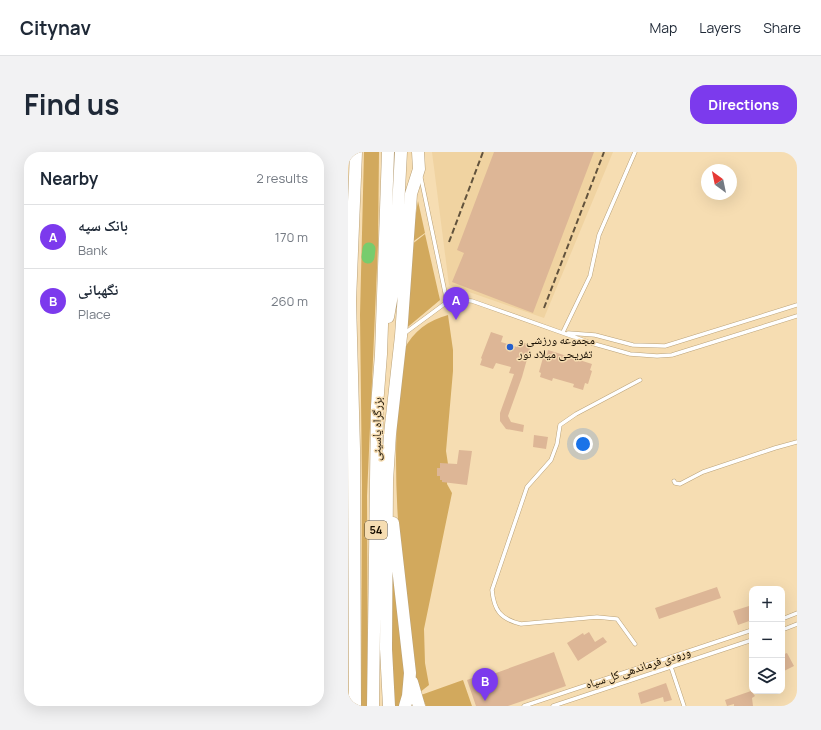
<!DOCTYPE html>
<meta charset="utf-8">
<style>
:root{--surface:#fff;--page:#f2f2f3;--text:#1f2937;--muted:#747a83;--line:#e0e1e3;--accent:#7c3aed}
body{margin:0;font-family:Manrope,"Noto Naskh Arabic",sans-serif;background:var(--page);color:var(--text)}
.controls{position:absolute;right:12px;bottom:12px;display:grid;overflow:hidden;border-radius:8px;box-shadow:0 4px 16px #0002}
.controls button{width:36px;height:36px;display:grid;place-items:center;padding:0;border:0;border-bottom:1px solid var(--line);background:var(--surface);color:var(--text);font:20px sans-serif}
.compass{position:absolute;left:353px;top:12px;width:36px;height:36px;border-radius:50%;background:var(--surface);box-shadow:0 4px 16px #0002;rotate:327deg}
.you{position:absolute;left:235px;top:292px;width:14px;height:14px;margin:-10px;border:3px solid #fff;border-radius:50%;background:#1a73e8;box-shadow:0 0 0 6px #1a73e833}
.badge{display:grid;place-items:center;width:26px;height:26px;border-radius:50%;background:var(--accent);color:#fff;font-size:13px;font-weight:700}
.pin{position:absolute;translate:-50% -33px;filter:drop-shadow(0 1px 2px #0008)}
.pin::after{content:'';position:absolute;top:21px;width:14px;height:12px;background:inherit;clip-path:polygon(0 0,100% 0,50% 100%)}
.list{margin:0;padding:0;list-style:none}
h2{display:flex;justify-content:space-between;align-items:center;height:52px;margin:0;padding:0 16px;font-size:17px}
h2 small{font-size:13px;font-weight:400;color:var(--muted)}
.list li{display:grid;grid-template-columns:26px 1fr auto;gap:12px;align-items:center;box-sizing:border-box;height:64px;padding:0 16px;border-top:1px solid var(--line)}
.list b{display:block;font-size:15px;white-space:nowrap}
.list p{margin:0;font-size:13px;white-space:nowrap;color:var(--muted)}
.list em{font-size:13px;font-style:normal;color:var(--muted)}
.icon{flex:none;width:22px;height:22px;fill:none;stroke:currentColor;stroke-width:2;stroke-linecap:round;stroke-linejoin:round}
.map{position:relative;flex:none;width:449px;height:554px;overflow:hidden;border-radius:16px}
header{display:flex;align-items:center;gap:24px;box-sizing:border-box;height:56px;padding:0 20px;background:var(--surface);border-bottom:1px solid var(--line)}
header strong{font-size:19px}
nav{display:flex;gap:22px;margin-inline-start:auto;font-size:14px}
.intro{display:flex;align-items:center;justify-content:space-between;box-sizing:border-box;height:96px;padding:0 24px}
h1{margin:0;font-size:28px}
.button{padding:10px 18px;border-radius:16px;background:var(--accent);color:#fff;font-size:14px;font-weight:700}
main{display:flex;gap:24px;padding:0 24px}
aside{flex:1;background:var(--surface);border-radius:16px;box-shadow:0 4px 16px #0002}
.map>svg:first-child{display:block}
</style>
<header>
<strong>Citynav</strong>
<nav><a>Map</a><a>Layers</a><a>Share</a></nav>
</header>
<div class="intro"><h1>Find us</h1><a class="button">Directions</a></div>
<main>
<aside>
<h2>Nearby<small>2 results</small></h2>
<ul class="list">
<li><span class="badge">A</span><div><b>بانک سپه</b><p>Bank</p></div><em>170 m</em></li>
<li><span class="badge">B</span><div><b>نگهبانی</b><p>Place</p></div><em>260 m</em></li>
</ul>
</aside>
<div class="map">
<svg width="449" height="554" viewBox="0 0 449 554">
<rect width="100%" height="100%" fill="#f6ddb2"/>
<path fill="#f0d3a1" d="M84 0H265L196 166 101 133Z"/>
<path fill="#d2a95d" d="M16 0H31L30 93 19 344 20 554H13L14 333 12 163Z
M70 49 77 81 63 91Z
M77 82 92 148 55 179 63 93Z
M100 163 105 198V219L98 299 100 312 99 332 104 341 76 477 77 511 81 533 71 541 67 530C55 433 42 337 51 240 52 229 52 206 56 198 65 179 81 168 100 163Z
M44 376 59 536 54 554H46L44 543Z
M115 528 124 554H78L73 543Z"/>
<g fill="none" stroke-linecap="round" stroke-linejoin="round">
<path stroke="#77cc6d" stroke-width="13" d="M20 105 21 97"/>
</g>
<path fill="#ddb696" d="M146 0H246L185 161 104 130 116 101 109 98Z
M143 180 155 184 153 190 169 195 171 189 183 193 174 225 160 264 163 270 176 273 175 280 158 277 152 269V261L166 222 161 221 163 215 148 211 145 217 132 213 134 207 133 206Z
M200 198 244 212 242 218 244 219 240 232 237 231 235 238 225 235 226 232 205 226 204 229 192 225 193 221 191 220 196 202 199 203Z
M186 283 200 285 198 297 185 295Z
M111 298 124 299 119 333 94 330V328H92V324H89V316H92V311L109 312Z
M369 435 373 446 311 467 307 456Z
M401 454 404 463V468L390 473 385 459Z
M241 480 247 490 255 485 259 490 230 509 219 491 235 481 236 483Z
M206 500 218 534 160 554H128L119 528 133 523 134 526Z
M439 501 446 514 434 520V503Z
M318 531 324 548 316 550 315 545 293 552 290 541Z
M403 539 407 544 404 546 405 554H386V552L379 554 377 548Z"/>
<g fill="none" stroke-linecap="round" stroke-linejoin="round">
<g stroke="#baa279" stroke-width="4.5">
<path id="service" d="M73 26 99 150
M215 180 242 124 251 83 287 0
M57 181 99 150 110 148 124 149 243 191 282 202 309 204 324 203 449 164
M220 181 247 183 285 193 317 194 449 153
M326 329 327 331 332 332 355 320 427 296 449 290
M434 467 449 461
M434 478 449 472
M287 492 269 467 249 465 173 472C152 467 146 458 144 438L179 335 203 308 209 292 212 273 228 262 292 228
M323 515 336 554
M176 554 404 478
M205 554 404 488"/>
</g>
<g stroke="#baa279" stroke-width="13">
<path id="trunk" d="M40 165 46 132 53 0
M45 371 62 521 60 544 57 554
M64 530 71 554
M7 554 6 297 2 149 8 0
M25 554 29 254 33 202 40 0
M41 554 38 497 39 329 42 282 53 184 63 42 71 17 70 0"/>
</g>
<use href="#service" stroke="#fff" stroke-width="3.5"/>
<use href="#trunk" stroke="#fff" stroke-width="12"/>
<path stroke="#62533d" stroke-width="2" stroke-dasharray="6 3" stroke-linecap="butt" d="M101 90 135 0
M196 156 256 0"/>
</g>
<circle fill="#2660cd" stroke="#f6ddb2" stroke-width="1.5" cx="162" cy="195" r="4"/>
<g text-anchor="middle" stroke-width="3" stroke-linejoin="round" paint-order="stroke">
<rect fill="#f6ddb2" stroke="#594b36" stroke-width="1" x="17" y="369" width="22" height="18" rx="3"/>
<g font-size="11" font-weight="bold" fill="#160d01">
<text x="28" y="382">54</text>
</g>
<g font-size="12" fill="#160d01" stroke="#f6ddb2" text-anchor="start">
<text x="170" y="192">مجموعه ورزشی و<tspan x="170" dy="14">تفریحی میلاد نور</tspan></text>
</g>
<g font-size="12" fill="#160d01" stroke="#f6ddb2">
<text transform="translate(29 277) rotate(-89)" y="4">بزرگراه یاسینی</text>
<text transform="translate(290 516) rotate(-18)" y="4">ورودی فرماندهی کل سپاه</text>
</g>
</g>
</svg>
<div class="controls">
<button>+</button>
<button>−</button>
<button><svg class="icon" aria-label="layers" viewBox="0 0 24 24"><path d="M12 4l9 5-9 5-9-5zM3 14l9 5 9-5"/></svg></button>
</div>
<svg class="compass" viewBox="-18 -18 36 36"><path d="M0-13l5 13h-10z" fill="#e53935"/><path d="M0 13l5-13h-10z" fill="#747a83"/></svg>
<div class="you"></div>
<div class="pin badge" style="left:108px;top:168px">A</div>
<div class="pin badge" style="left:137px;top:549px">B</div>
</div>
</main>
